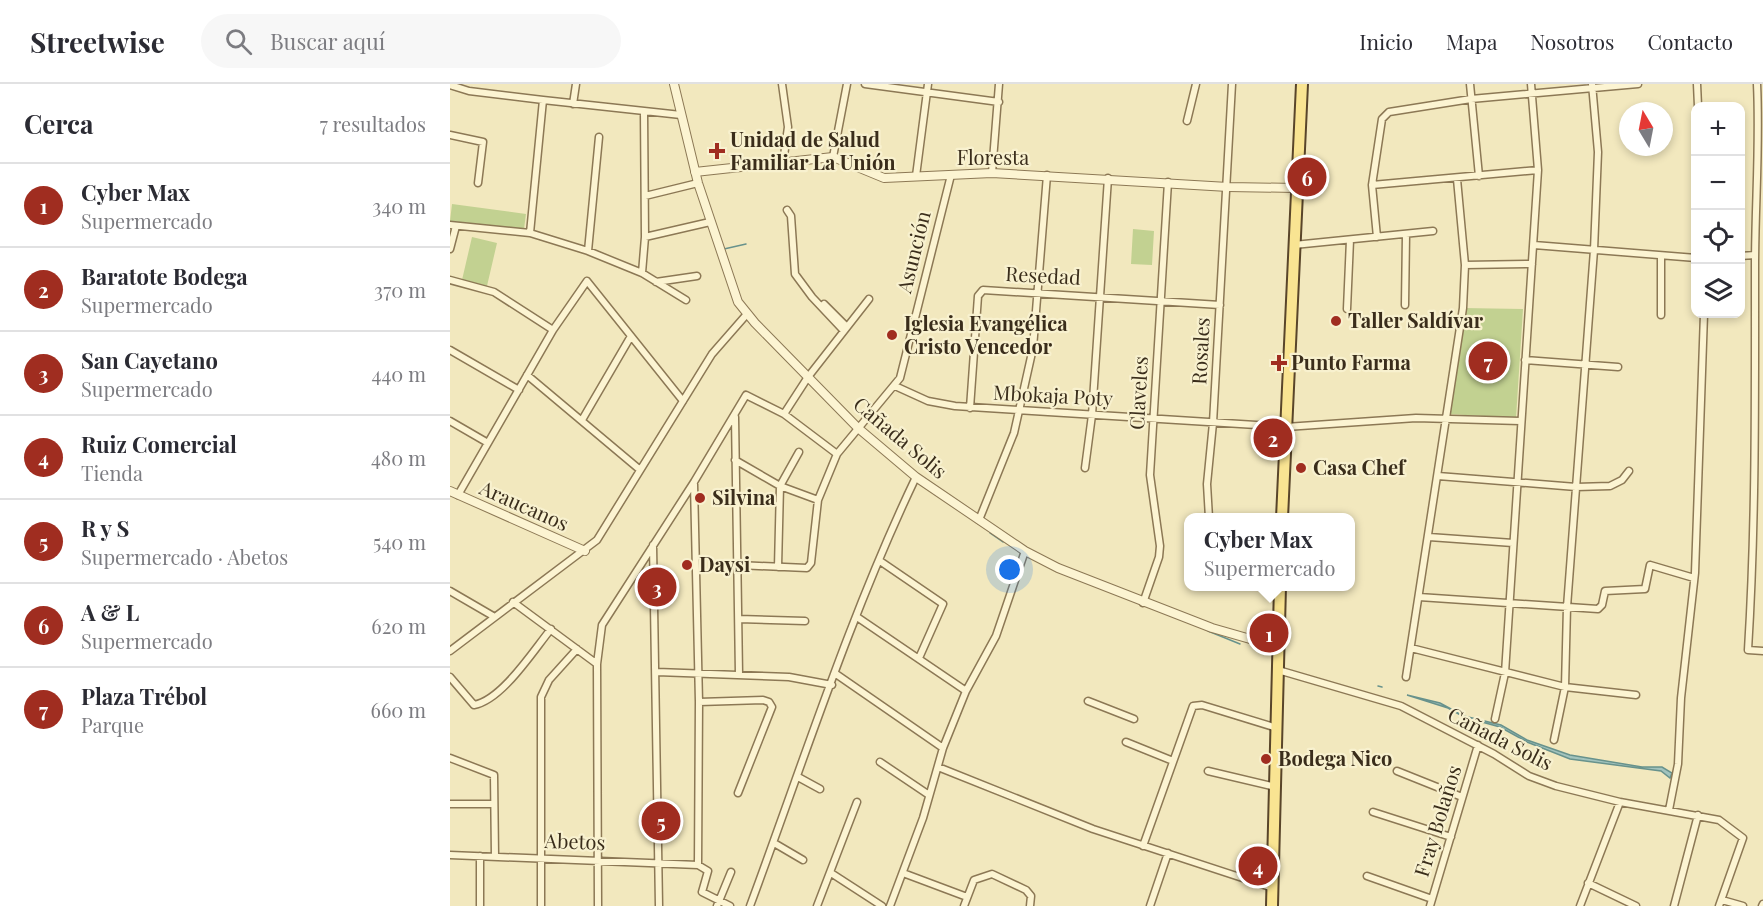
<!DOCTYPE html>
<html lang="es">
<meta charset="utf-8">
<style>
:root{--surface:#fff;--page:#f7f7f7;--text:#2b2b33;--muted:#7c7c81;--line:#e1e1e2;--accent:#a02d20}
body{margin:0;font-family:"Playfair Display",serif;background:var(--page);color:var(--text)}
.controls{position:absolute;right:18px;top:18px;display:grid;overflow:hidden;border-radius:12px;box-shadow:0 3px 9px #0003}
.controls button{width:54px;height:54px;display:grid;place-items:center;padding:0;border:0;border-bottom:2px solid var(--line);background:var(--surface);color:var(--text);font:30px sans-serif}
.compass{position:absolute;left:1169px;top:18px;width:54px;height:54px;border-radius:50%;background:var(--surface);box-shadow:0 3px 9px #0003;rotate:350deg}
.you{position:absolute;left:560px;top:486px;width:21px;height:21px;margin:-15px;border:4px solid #fff;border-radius:50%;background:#1a73e8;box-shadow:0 0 0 9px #1a73e833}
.badge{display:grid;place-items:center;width:39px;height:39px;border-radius:50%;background:var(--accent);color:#fff;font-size:20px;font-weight:700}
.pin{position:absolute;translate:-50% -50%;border:3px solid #fff;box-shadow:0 2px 6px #0006}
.popup{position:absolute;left:734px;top:429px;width:171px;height:78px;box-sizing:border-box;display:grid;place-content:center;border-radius:12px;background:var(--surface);filter:drop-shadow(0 2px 4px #0005);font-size:20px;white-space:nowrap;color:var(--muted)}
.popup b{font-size:22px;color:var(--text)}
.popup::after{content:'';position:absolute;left:50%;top:100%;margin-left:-12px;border:12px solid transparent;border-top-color:var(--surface)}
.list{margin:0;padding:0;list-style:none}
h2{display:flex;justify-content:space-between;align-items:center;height:78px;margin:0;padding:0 24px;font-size:26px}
h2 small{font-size:20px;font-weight:400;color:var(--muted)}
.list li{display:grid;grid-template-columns:39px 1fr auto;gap:18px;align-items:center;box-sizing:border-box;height:84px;padding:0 24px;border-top:2px solid var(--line)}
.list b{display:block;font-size:22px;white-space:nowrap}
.list p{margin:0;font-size:20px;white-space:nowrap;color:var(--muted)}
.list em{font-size:20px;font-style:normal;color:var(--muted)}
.icon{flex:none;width:33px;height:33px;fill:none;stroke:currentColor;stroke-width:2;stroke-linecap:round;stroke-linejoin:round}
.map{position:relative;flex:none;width:1313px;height:822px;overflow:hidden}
header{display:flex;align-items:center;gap:36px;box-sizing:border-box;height:84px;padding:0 30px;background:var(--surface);border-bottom:2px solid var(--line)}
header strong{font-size:28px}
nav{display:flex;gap:33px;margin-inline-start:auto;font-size:21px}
.search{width:420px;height:54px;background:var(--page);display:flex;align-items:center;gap:15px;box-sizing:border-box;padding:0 21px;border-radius:33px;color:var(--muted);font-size:22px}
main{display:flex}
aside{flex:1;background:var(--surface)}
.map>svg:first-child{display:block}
</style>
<header>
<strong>Streetwise</strong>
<div class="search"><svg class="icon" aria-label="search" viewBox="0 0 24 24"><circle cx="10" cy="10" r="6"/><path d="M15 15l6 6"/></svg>Buscar aquí</div>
<nav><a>Inicio</a><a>Mapa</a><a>Nosotros</a><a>Contacto</a></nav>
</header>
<main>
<aside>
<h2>Cerca<small>7 resultados</small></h2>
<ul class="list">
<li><span class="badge">1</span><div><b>Cyber Max</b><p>Supermercado</p></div><em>340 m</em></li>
<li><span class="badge">2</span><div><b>Baratote Bodega</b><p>Supermercado</p></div><em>370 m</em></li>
<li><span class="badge">3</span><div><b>San Cayetano</b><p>Supermercado</p></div><em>440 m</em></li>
<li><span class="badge">4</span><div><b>Ruiz Comercial</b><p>Tienda</p></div><em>480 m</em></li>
<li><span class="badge">5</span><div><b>R y S</b><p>Supermercado · Abetos</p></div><em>540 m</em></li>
<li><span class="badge">6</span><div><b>A &amp; L</b><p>Supermercado</p></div><em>620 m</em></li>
<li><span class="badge">7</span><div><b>Plaza Trébol</b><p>Parque</p></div><em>660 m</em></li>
</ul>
</aside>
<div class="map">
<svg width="1313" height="822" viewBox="0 0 1313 822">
<rect width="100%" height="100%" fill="#f2e8be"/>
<path fill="#c2d191" d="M2 120 76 130 74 145 0 137Z
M683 145 704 147 702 181 681 180Z
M22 153 47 159 37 202 12 196Z
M1013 224 1073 225 1066 334 999 330Z"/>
<path fill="#a2c3bd" stroke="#68928c" stroke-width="1.5" d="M957 611 990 619 1014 632 1051 641 1077 656 1120 671 1192 683H1212L1222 689 1220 694 1211 687 1120 675 1077 658 1050 643 1014 633 998 624Z"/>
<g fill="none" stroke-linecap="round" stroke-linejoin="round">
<path stroke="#68928c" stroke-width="1.5" d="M274 165 296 160
M328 268 344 284
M540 449 553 458
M758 547 790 560
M928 602 932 603"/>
<g stroke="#8c7855" stroke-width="9">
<path id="minor" d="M332 0 338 43 333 79
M415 0 549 18
M1020 0 1029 92
M1247 0 1248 22
M1307 0C1310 61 1305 121 1305 183 1305 310 1306 438 1298 566L1313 567
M0 1 19 7 93 16 231 31
M123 20 126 0
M737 37 746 0
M0 51 33 58 28 99
M383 73 397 0
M542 89 549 0
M466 92 478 0
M922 101 1088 86
M195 112 248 99
M337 126 341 132 345 190 362 213 394 247
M0 141 80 149 138 167 192 189 236 216
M80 149 93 16
M195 153 260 138
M927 153 922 101 932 35 939 28 1021 15 1188 0
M844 161 983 147
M1084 161 1246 174
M0 165 6 142
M138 167 149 53
M1290 172 1305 171
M1015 181 1082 180
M192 189 195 153 194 28
M0 196 44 208 103 246
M206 198 247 192
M374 220 397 243
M955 221 956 151
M897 225 900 156
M1211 231V172
M0 266 69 306
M1075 276 1168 283
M77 291 189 385
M445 302 478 317 505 322 836 343 966 334 1070 337
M520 324 528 212 533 206 770 221
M334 330 358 293 419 215
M285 333 289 590
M132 336 181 252
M0 337 38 359
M285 376 330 402 368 416
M635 384 642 331 658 94
M988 392 1126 403 1160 402 1172 396 1179 387
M244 400 249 618 248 781
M8 411 103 246 137 197 233 317
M759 434 757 400 763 339 782 0
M529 436 564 349 583 264 597 91
M979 453 1063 459
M203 461 209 822
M430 477 493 520 469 574
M288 481 357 484 361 479 368 416 387 370 450 294 501 91
M328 483 330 402 349 368
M0 507 43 532
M969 513 1148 525 1152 521 1155 507 1195 505 1200 481 1244 494
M63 518 147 580
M693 519 709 473 710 462 700 391 718 98
M407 533 516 607
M289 535 355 537
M961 564 1115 603 1186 611
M0 567 147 456 262 270 297 230
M828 586 951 622 1044 670 1079 692 1106 702 1170 718 1269 736 1293 754 1269 822
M207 588 339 593 382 601
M386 590 493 664
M0 593 24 621C52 616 83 567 101 545
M956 593 1013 224 1015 181 1007 95
M638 617 684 635
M249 618 313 616 319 618 322 623 288 709
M1045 635 1055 589 1088 86 1081 0
M1104 656 1115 603 1117 523 1144 166 1148 68 1142 0
M676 658 723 677
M0 674 44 691 45 772
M430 678 479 711
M488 683 643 745 823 804
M758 687 826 703
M947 687 1012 713
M348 693 370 705
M0 720H44
M1219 726 1228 680 1231 614 1245 489 1254 230
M923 728 1001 753
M324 759 353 776
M693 762 743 622 752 621 827 644
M0 771 248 781 258 787 252 808 280 822
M30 772V822
M381 789 432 822
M453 789 517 813
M917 792 982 815
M1138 799 1186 822
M1272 816 1293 822
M91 822V613L99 596 127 565
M148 822 147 580 152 541 244 398 296 311 334 330 387 370
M267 822 281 788
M300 822C353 679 400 531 466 393
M367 822 407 718
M440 822 473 734 493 664 516 607 546 552 575 467
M514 822 524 796 542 790 576 806 581 812 580 822
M700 822 718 769
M980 822 1028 661
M1130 822 1170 718
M1224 822 1248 731
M1312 822 1313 820"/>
</g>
<g stroke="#8c7855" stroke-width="10">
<path id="tertiary" d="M224 0 248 99 288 218 305 239 408 344 466 393 575 467 608 484 762 544 828 563
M245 88 383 73 434 94 542 89 778 103 846 104
M0 407 135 467"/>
</g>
<g stroke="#59452a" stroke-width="14">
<path id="primary" d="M832 434 852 0
M822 822 830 502"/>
</g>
<use href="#minor" stroke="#fcf4d2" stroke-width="6"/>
<use href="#tertiary" stroke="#fcf4d2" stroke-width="8"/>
<use href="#primary" stroke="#f9e492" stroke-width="10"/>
</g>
<g fill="#a02d20" stroke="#f8f1cf" stroke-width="2">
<path d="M264 58h6v6h6v6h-6v6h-6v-6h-6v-6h6z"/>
<circle cx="886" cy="237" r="6"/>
<circle cx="442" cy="251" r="6"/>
<path d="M826 270h6v6h6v6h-6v6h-6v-6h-6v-6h6z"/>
<circle cx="851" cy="384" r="6"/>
<circle cx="250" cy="414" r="6"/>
<circle cx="237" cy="481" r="6"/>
<circle cx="816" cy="675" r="6"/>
</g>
<g text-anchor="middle" stroke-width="4.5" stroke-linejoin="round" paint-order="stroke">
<g font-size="20" font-weight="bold" fill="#3a2d1b" stroke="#f8f1cf" text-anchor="start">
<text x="280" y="63">Unidad de Salud<tspan x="280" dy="23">Familiar La Unión</tspan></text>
<text x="898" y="244">Taller Saldívar</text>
<text x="454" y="247">Iglesia Evangélica<tspan x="454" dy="23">Cristo Vencedor</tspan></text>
<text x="841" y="286">Punto Farma</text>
<text x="863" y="391">Casa Chef</text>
<text x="262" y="421">Silvina</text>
<text x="249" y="488">Daysi</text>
<text x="828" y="682">Bodega Nico</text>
</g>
<g font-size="20" fill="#3a2d1b" stroke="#f8f1cf">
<text x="543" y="81">Floresta</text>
<text transform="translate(464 168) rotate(-76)" y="7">Asunción</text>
<text transform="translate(593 192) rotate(3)" y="7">Resedad</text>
<text transform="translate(751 267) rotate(-87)" y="7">Rosales</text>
<text transform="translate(689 309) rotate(-87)" y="7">Claveles</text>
<text transform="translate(603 312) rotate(3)" y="7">Mbokaja Poty</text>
<text transform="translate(450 354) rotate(40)" y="7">Cañada Solis</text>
<text transform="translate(74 422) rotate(24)" y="7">Araucanos</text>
<text transform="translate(1050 655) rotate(27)" y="7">Cañada Solis</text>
<text transform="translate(988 737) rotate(-73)" y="7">Fray Bolaños</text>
<text transform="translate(125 758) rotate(2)" y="7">Abetos</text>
</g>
</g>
</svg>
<div class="controls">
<button>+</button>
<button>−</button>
<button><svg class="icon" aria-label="locate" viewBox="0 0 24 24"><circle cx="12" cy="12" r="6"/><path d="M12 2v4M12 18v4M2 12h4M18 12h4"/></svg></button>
<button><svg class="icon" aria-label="layers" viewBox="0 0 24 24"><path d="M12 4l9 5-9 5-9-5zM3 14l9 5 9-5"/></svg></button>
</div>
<svg class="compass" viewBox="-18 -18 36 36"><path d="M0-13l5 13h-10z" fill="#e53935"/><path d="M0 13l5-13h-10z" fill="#7c7c81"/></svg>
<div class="you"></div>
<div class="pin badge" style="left:819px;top:549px">1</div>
<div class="popup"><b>Cyber Max</b>Supermercado</div>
<div class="pin badge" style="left:823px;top:354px">2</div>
<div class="pin badge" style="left:207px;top:503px">3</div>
<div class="pin badge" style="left:808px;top:782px">4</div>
<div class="pin badge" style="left:211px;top:737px">5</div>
<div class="pin badge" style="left:857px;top:93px">6</div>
<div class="pin badge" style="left:1038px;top:277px">7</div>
</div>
</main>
